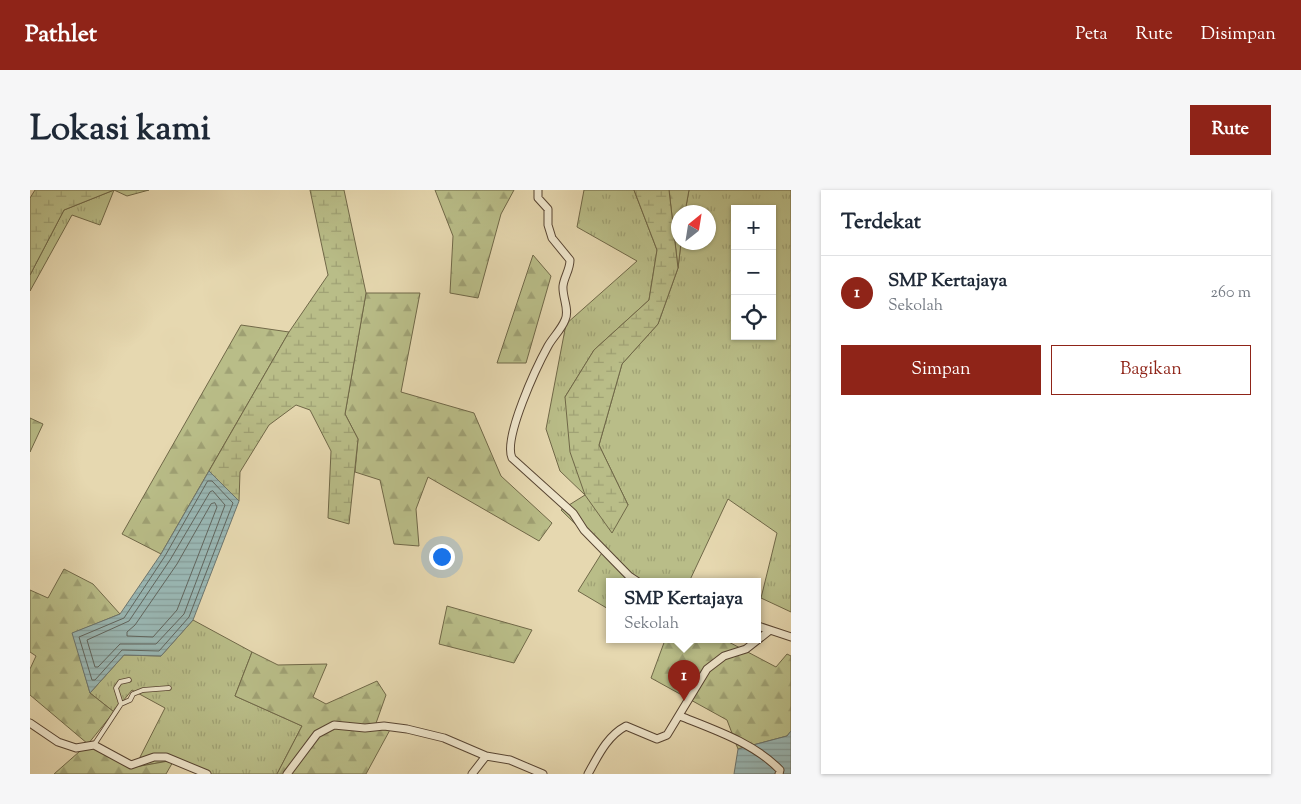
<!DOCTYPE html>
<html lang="id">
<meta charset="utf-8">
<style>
:root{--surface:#fff;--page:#f6f6f7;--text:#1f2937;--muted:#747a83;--line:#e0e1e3;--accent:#8f2418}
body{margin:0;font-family:"Sorts Mill Goudy",serif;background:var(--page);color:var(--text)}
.controls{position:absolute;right:15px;top:15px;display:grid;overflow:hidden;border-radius:0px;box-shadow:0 1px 4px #0004}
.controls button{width:45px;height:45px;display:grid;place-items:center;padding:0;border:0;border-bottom:1px solid var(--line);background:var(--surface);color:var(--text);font:25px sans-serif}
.compass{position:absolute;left:641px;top:15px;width:45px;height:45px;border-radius:50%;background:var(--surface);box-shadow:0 1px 4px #0004;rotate:30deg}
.you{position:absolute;left:411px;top:366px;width:18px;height:18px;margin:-12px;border:4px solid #fff;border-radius:50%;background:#1a73e8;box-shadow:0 0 0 8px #1a73e833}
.badge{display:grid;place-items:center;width:32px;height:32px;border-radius:50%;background:var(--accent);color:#fff;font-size:16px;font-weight:700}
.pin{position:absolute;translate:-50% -41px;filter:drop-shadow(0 1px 2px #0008)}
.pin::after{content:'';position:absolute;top:26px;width:18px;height:15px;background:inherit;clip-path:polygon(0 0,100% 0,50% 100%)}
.popup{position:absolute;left:576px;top:388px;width:155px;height:65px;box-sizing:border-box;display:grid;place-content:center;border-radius:0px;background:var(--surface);filter:drop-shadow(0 1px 4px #0005);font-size:16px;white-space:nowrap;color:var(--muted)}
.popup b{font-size:19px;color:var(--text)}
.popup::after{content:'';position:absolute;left:50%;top:100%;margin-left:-10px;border:10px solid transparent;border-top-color:var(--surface)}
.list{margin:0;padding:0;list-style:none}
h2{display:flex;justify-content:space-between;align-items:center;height:65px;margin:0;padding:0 20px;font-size:21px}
h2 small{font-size:16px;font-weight:400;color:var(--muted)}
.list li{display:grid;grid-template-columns:32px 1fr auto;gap:15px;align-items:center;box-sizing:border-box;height:75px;padding:0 20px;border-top:1px solid var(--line)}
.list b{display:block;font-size:19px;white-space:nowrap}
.list p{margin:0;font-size:16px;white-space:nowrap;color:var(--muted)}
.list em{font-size:16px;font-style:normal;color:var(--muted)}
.actions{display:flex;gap:10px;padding:15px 20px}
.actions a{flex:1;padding:11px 0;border:1px solid var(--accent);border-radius:0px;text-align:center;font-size:18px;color:var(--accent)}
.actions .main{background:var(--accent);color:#fff}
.icon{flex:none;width:28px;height:28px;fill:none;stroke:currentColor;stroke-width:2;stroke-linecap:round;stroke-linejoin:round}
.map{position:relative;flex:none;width:761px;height:584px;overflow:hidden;border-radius:0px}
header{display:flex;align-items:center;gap:30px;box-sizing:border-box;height:70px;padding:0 25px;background:var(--accent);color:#fff}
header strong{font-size:24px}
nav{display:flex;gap:28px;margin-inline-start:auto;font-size:18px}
.intro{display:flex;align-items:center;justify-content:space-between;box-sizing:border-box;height:120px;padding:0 30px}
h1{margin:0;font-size:35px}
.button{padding:12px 22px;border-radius:0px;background:var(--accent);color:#fff;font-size:18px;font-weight:700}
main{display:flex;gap:30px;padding:0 30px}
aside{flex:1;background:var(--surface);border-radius:0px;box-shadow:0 1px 4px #0004}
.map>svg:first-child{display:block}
</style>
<header>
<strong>Pathlet</strong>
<nav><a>Peta</a><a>Rute</a><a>Disimpan</a></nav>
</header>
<div class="intro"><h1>Lokasi kami</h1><a class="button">Rute</a></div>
<main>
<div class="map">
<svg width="761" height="584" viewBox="0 0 761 584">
<defs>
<pattern id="grass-tufts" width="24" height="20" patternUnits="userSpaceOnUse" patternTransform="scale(1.25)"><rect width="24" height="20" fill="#b9bd88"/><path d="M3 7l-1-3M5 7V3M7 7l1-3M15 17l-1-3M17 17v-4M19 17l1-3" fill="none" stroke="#9fa174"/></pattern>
<pattern id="forest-firs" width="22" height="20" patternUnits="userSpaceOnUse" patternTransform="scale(1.25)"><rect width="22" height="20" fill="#b9bd88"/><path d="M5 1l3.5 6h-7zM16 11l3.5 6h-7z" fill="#9fa174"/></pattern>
<pattern id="wetland-marsh" width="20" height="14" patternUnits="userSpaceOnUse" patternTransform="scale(1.25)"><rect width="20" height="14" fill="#b9bd88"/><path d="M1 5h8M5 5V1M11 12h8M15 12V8" fill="none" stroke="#9fa174"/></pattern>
<pattern id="water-rules" width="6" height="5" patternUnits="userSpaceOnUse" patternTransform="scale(1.25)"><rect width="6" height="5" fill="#9ab8b5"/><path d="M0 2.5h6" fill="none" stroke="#859d9a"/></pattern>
</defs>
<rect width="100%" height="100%" fill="#e6d8b0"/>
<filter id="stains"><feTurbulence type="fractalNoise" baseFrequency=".004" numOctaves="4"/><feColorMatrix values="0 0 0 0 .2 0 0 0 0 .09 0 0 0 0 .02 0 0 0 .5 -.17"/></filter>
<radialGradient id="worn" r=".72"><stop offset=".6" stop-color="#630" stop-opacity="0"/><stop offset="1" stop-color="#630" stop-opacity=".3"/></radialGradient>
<path fill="url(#grass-tufts)" stroke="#706848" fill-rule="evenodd" d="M84 0 70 35 42 25 0 101V85L34 20Z
M554 0H604L627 60 619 110 564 160 535 207 598 315 569 255 592 174 628 134 648 78 651 53 678 52V22H655L659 0H761V422L731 408 747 343 698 309 659 392H580V420L548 401 573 361 531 320 555 305 530 281 516 239 536 134 607 71 547 37ZM705 19H742V146H705Z
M163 430 222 462 205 506 272 536 247 584H173L144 570 105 577 135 518 102 500 84 522 60 503 94 465 131 466Z"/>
<path fill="url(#forest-firs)" stroke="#706848" d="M405 0H484L471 24 448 108 420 103 423 46Z
M639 0H659L655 22H648V52L651 53 648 78Z
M503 65 521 86 496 173H467Z
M336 103H390L371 202 444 223 471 286 522 333 509 351 398 287 386 319 389 356 364 354 350 290 325 282 328 249 315 224Z
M211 135 259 142 131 364 92 344Z
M0 228 13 234 0 262Z
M34 379 63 394 90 424 43 443 60 503 84 522 58 554 105 577 144 570 136 584H24L58 554 0 505V479L6 466 0 462V400L18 408Z
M417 416 502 440 484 473 409 454Z
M635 450H695L746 477 757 464 761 466V541L757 546 708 559 697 530 621 488Z
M222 462 248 475 297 474 283 507 296 514 347 491 356 505 345 536 361 538 336 584H247L272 536 205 506Z"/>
<path fill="url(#wetland-marsh)" stroke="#706848" d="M5 0H119L97 6 84 0 34 20 0 85V8Z
M280 0H314L336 103 315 224 328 249 319 334 298 328 301 261 280 220 266 215 239 235 210 282 209 311 179 281 259 142 298 85Z
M604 0H639L648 78 628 134 592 174 569 255 598 315 582 343 555 305 540 262 535 207 564 160 619 110 627 60Z"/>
<path fill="url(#water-rules)" stroke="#6c7670" d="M179 281 209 311 163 430 131 466 94 465 60 503 42 443 90 424 131 364Z
M761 541V584H704L708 559 757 546Z"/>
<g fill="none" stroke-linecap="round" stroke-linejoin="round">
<path stroke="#60655e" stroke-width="1" d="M178 291H182L203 313 159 427 129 461 92 460 65 490H62L49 447 94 428 135 366Z
M183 301 195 315 154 424 126 454H90L68 477H65L57 450 99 431 140 370 180 302Z
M185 313 187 317 147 420 123 447 97 446V442L105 435 147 374 181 314Z"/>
<g stroke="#574432" stroke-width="5.5">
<path id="lane" d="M91 514 86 498 90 492 99 490
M64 555 91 514 100 510 103 504 113 500 139 498"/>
</g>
<g stroke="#574432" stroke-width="9">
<path id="street" d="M508 0V8L518 19V35L522 48 540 70C540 80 534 87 533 96 532 107 540 120 535 130 531 140 523 147 518 156 507 176 473 248 482 268L543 323 554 340 599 386 608 392
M728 436 761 447
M650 526C685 540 724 553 750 580L749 584
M0 533 28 552 46 558 64 555 101 575 124 567H136L177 584
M257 584 287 544 304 535 335 538 354 536 377 539 414 548 456 566 480 570 513 584
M442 584 456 566
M558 584C568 566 577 546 596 536L627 549 637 545 677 479 694 466 716 459 739 441"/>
</g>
<use href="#lane" stroke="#efe6cc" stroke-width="4"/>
<use href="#street" stroke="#efe6cc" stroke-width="7"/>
</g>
<rect width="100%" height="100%" filter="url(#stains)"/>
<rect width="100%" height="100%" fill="url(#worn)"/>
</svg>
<div class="controls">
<button>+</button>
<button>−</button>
<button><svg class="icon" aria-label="locate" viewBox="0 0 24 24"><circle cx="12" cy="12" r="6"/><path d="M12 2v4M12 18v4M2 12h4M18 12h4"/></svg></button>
</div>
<svg class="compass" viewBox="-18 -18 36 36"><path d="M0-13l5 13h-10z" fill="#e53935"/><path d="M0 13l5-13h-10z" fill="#747a83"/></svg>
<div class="you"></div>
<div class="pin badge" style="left:654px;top:511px">1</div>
<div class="popup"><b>SMP Kertajaya</b>Sekolah</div>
</div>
<aside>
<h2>Terdekat<small></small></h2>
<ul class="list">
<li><span class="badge">1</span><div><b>SMP Kertajaya</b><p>Sekolah</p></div><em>260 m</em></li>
</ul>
<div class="actions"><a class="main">Simpan</a><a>Bagikan</a></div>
</aside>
</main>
